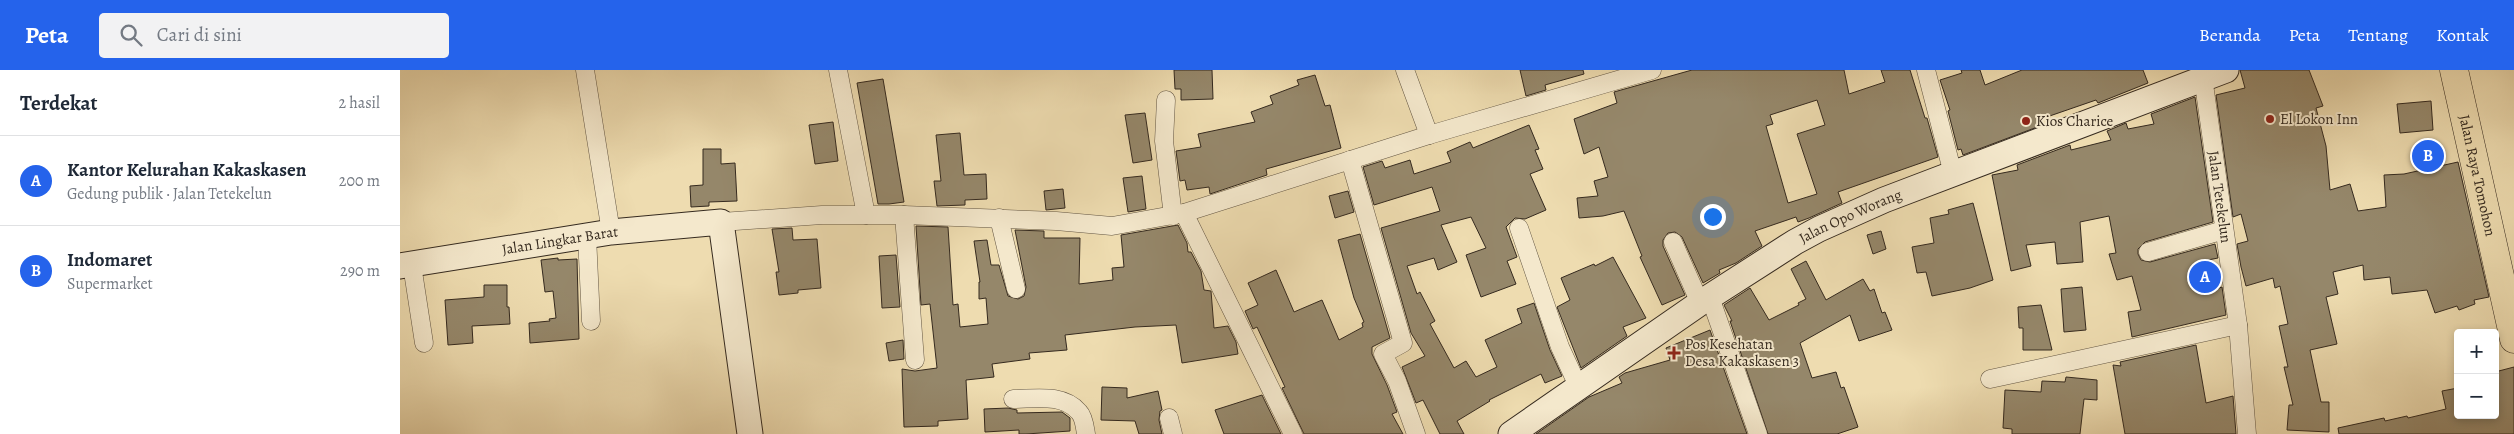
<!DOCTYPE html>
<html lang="id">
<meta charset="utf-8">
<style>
:root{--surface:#fff;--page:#f2f2f3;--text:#1f2937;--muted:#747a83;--line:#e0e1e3;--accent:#2563eb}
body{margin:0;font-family:Alegreya,serif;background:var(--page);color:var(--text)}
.controls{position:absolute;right:15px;bottom:15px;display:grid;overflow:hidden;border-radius:5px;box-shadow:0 2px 8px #0003}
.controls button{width:45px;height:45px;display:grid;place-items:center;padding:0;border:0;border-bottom:1px solid var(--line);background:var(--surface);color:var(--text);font:25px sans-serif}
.you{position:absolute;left:1312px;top:146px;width:18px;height:18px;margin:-12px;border:4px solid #fff;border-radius:50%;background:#1a73e8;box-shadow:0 0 0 8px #1a73e833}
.badge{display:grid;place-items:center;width:32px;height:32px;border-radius:50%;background:var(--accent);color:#fff;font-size:16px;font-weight:700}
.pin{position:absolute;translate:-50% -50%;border:2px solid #fff;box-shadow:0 1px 5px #0006}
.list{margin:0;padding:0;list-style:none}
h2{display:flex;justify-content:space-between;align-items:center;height:65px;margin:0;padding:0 20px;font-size:21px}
h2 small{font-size:16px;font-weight:400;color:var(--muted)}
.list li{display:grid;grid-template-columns:32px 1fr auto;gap:15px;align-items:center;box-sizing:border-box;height:90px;padding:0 20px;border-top:1px solid var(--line)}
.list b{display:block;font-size:19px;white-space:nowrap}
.list p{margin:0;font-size:16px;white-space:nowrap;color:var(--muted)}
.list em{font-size:16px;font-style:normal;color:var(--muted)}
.icon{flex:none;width:28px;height:28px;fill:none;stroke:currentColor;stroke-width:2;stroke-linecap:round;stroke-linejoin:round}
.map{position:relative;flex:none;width:2114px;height:364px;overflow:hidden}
header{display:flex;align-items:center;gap:30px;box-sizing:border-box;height:70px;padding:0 25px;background:var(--accent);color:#fff}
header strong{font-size:24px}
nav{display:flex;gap:28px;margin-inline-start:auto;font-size:18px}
.search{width:350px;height:45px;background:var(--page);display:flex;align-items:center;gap:12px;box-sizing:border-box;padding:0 18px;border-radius:5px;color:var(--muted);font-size:19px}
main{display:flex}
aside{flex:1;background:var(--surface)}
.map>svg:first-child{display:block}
</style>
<header>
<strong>Peta</strong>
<div class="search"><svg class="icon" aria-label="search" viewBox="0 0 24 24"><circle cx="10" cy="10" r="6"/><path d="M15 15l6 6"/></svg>Cari di sini</div>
<nav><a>Beranda</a><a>Peta</a><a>Tentang</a><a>Kontak</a></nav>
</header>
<main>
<aside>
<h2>Terdekat<small>2 hasil</small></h2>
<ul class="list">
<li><span class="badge">A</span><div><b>Kantor Kelurahan Kakaskasen</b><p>Gedung publik · Jalan Tetekelun</p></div><em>200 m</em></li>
<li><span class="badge">B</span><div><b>Indomaret</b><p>Supermarket</p></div><em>290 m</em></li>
</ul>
</aside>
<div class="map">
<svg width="2114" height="364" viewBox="0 0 2114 364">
<rect width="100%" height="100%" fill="#eedcb0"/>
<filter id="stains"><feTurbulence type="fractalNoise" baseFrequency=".004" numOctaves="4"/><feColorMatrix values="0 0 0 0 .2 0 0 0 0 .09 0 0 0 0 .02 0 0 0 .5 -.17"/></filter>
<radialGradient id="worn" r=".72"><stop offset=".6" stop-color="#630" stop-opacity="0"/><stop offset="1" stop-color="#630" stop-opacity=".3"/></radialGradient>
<path fill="#95876a" stroke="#352a1f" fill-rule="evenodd" d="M774 0H812L813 29 781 30V19H775Z
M1120 0H1183L1184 4 1145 15 1146 20 1126 26Z
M1292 0H1444L1449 24 1485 12 1481 0H1510L1525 48H1527L1538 87 1438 122 1442 133 1409 148 1398 152 1396 147 1355 161 1362 176 1336 193 1319 200 1320 203 1303 213 1282 167 1275 162 1268 163 1263 170V176L1285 225 1262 235 1240 187 1242 186 1224 141 1203 146 1179 148 1177 128 1198 126 1194 111 1208 107 1199 77 1184 84 1174 49 1217 33 1214 22ZM1417 30 1425 55 1397 64 1417 124 1388 133 1366 56 1373 54 1370 45Z
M1561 0H1580L1585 15 1622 0H1743L1748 13 1698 33 1696 30 1638 50 1640 56 1563 85 1561 79 1558 80 1548 41 1550 40 1540 10 1562 3Z
M1840 0H1909L1923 36 1916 38 1926 76 1930 120 1950 114 1958 141 1986 137 1984 105 2004 104 2058 92 2089 227 2074 230 2075 234 2059 240 2057 236 2035 243 2027 220 1992 224 1990 207 1964 210 1963 195 1933 202 1938 224 1926 227 1937 274 1910 280 1921 332H1929V362L1887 360 1889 335H1893L1884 297H1888L1879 256 1888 254 1880 216 1875 218 1873 208 1846 216 1841 197 1837 174 1848 171 1841 144 1833 147 1816 25 1845 18Z
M915 5 925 36 930 35 941 78 866 99 867 105 810 124 809 117 787 120 785 110 780 111 776 81 801 77 798 64 855 52 851 42 873 34 870 26 899 15 897 10Z
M483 9 504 132 489 134H478L457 13Z
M1795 27 1813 152 1745 172 1738 179V184L1741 190 1750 192 1815 174 1818 188 1808 190 1816 219 1822 217 1826 245 1732 267 1728 242 1741 240 1732 206 1717 210 1709 184 1716 183 1709 146 1680 152 1683 192 1657 194 1655 172 1626 175 1631 196 1611 201 1592 105 1618 100 1617 95 1670 75 1671 80 1711 70 1707 61 1726 53 1728 59 1754 54 1751 44Z
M2031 31 2033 60 2000 63 1997 34Z
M745 43 752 90 733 93 725 45Z
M433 52 438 91 415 94 409 55Z
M1129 55 1139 79 1135 80 1143 99 1130 104 1146 140 1125 149 1115 148 1106 157 1117 187 1107 191 1116 214 1081 227 1066 185 1086 178 1071 147 1041 155 1057 192 1038 200 1034 188 1007 196 1017 224 1020 222 1035 251 1030 254 1054 298 1066 291 1076 307 1097 297 1085 270 1122 253 1117 239 1134 233 1150 280 1162 306 1145 313 1141 304 1089 330 1090 331 1057 351 1064 364H1040L1023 330 1016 333 1002 297 1025 286 1011 263 981 158 1040 141 1032 117 974 135 963 97 982 91 985 98 1010 90 1014 104 1051 92 1047 82 1070 72 1073 78Z
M560 63 564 105 586 104 587 129 565 130V135L537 136 534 111H541L536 65Z
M303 79H321V94L335 93 337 131 309 132V136L291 137 290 116 303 115Z
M742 106 746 139 728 142 723 108Z
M663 119 665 138 646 140 644 121Z
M948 121 954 142 935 148 929 126Z
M1573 133 1593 210 1570 218 1532 226 1526 202 1517 203 1512 177 1534 173 1530 148 1549 144 1548 140Z
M778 155 787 173 788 182H791L801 201 804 220 811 221 814 258 828 256 836 272 838 284 782 293 776 255 735 257 665 265 667 280 629 283 630 289 592 294 594 307 566 310 568 349 538 351V356L504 357 502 299 515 301 537 298 530 234 521 235 516 156 548 157 553 235 558 234 560 257 588 254 586 228 579 229V212H580L574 171 587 170 591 195H599L608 226 618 229 624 226 626 217 615 160 644 161V168H680L679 214 713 210 712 198 724 197 721 165Z
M392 158 393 170 417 169 421 218 398 220V223L379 225 376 202H379L372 159Z
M1481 161 1486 179 1473 184 1467 165Z
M960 164 990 268 972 277V284L987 315 997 342 992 344 1003 364H904L882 318 885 317 857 257 853 259 845 241 858 235 848 213 876 200 894 242 922 230 939 270 963 257 962 253 964 252 954 228 938 170Z
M496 185 500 237 482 238 479 186Z
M1213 187 1246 248 1223 257 1227 266 1181 298 1157 237 1170 230 1161 208 1194 194 1195 196Z
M158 188V190L177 189 179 269 130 273 129 253 150 251 149 249 156 248 153 221 145 222 141 190Z
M1406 191 1426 230 1463 209 1470 221 1474 219 1482 243 1485 242 1492 260 1459 271 1450 245 1400 273 1412 308 1436 302 1441 318 1444 317 1458 357 1437 364H1368L1330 251H1332L1324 235 1350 218 1369 250 1399 235 1398 233 1406 229 1391 199Z
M84 215H107V237H109L110 254 72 256 73 273 48 275 45 230 84 227Z
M1682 217 1686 260 1664 262 1661 219Z
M1641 235 1652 280H1623V258H1619L1618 237Z
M1310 260 1347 364H1136L1189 327 1222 313 1219 307 1225 303 1270 290 1266 278Z
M503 270 504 289 489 291 486 273Z
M1796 275 1806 333 1833 326 1836 364H1725L1713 295 1721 296 1720 292Z
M2114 297V364H1939L1938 358 1984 348 1985 351 2007 346 2008 348 2046 339 2042 321 2058 318V345H2095V302Z
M1666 307 1697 310V330L1684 329 1680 364H1612V359L1603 358 1605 320 1641 322 1642 311 1665 312Z
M702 317 727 318V328L758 321 762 340 760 341 759 350 762 364H739L735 351 701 350Z
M862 325 881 364H824L815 340Z
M608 338 617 340V343L662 342 670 348V361L626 364H619V360L585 362 584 339Z"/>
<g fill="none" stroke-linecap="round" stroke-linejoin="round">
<g stroke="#635643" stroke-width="19">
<g id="street">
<path d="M185 0 211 162"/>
<path d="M438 0 466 145"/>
<path d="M1005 0 1029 65"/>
<path d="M1526 0 1553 104"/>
<path id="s1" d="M1802 0 1838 255 1847 364"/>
<path d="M766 30 764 71 773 146"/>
<path d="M950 90 1003 273 983 284 997 311 1016 364"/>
<path d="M504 145 515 290"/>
<path d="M599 148 616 219"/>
<path d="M321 152 422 145H504L656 151 712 156 784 143"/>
<path d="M1119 158 1160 277 1178 316"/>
<path d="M187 166 191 251"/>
<path d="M1273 172 1300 233"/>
<path d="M1748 182 1824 160"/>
<path d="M12 195 24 273"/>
<path d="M1310 227 1358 364"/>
<path d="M1590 309 1838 255"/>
<path d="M613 329C635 329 663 323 679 342 684 347 685 358 686 364"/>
<path d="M769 348 773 364"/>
<path d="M893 364 784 143 1029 65 1252 0"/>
</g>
</g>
<g stroke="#352a1f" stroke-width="27">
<g id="secondary">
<path id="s2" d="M0 196 211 162 321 152 350 364"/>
<path id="s3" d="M1111 364 1300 233 1395 172 1419 159 1484 130 1826 0"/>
</g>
</g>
<g stroke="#352a1f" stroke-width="29">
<g id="highway">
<path id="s4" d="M2054 0 2114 269"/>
</g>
</g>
<use href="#street" stroke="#f4e8cc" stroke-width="18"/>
<use href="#secondary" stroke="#f4e8cc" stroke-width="25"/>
<use href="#highway" stroke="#eedcb0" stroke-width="28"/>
</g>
<g fill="#8f2418" stroke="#f4e8cc" stroke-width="2">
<circle cx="1870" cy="49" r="5"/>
<circle cx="1626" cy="51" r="5"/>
<path d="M1271.5 275.5h5v5h5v5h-5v5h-5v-5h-5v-5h5z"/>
</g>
<g text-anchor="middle" stroke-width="4" stroke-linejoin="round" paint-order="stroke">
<g font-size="15" fill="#352a1f" stroke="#f4e8cc" text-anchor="start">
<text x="1880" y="54">El Lokon Inn</text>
<text x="1636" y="56">Kios Charice</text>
<text x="1285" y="279">Pos Kesehatan<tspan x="1285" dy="17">Desa Kakaskasen 3</tspan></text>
</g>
<g font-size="15" fill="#352a1f" stroke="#f4e8cc">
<text dy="5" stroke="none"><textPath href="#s4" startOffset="108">Jalan Raya Tomohon</textPath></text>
<text dy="5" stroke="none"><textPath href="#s1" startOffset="128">Jalan Tetekelun</textPath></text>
<text dy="5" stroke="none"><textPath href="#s3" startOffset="404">Jalan Opo Worang</textPath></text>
<text dy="5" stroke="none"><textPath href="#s2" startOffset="162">Jalan Lingkar Barat</textPath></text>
</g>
</g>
<rect width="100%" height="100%" filter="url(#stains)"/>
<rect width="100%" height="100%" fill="url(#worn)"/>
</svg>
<div class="controls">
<button>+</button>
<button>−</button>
</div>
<div class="you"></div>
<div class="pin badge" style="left:1805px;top:207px">A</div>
<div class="pin badge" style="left:2028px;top:86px">B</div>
</div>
</main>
